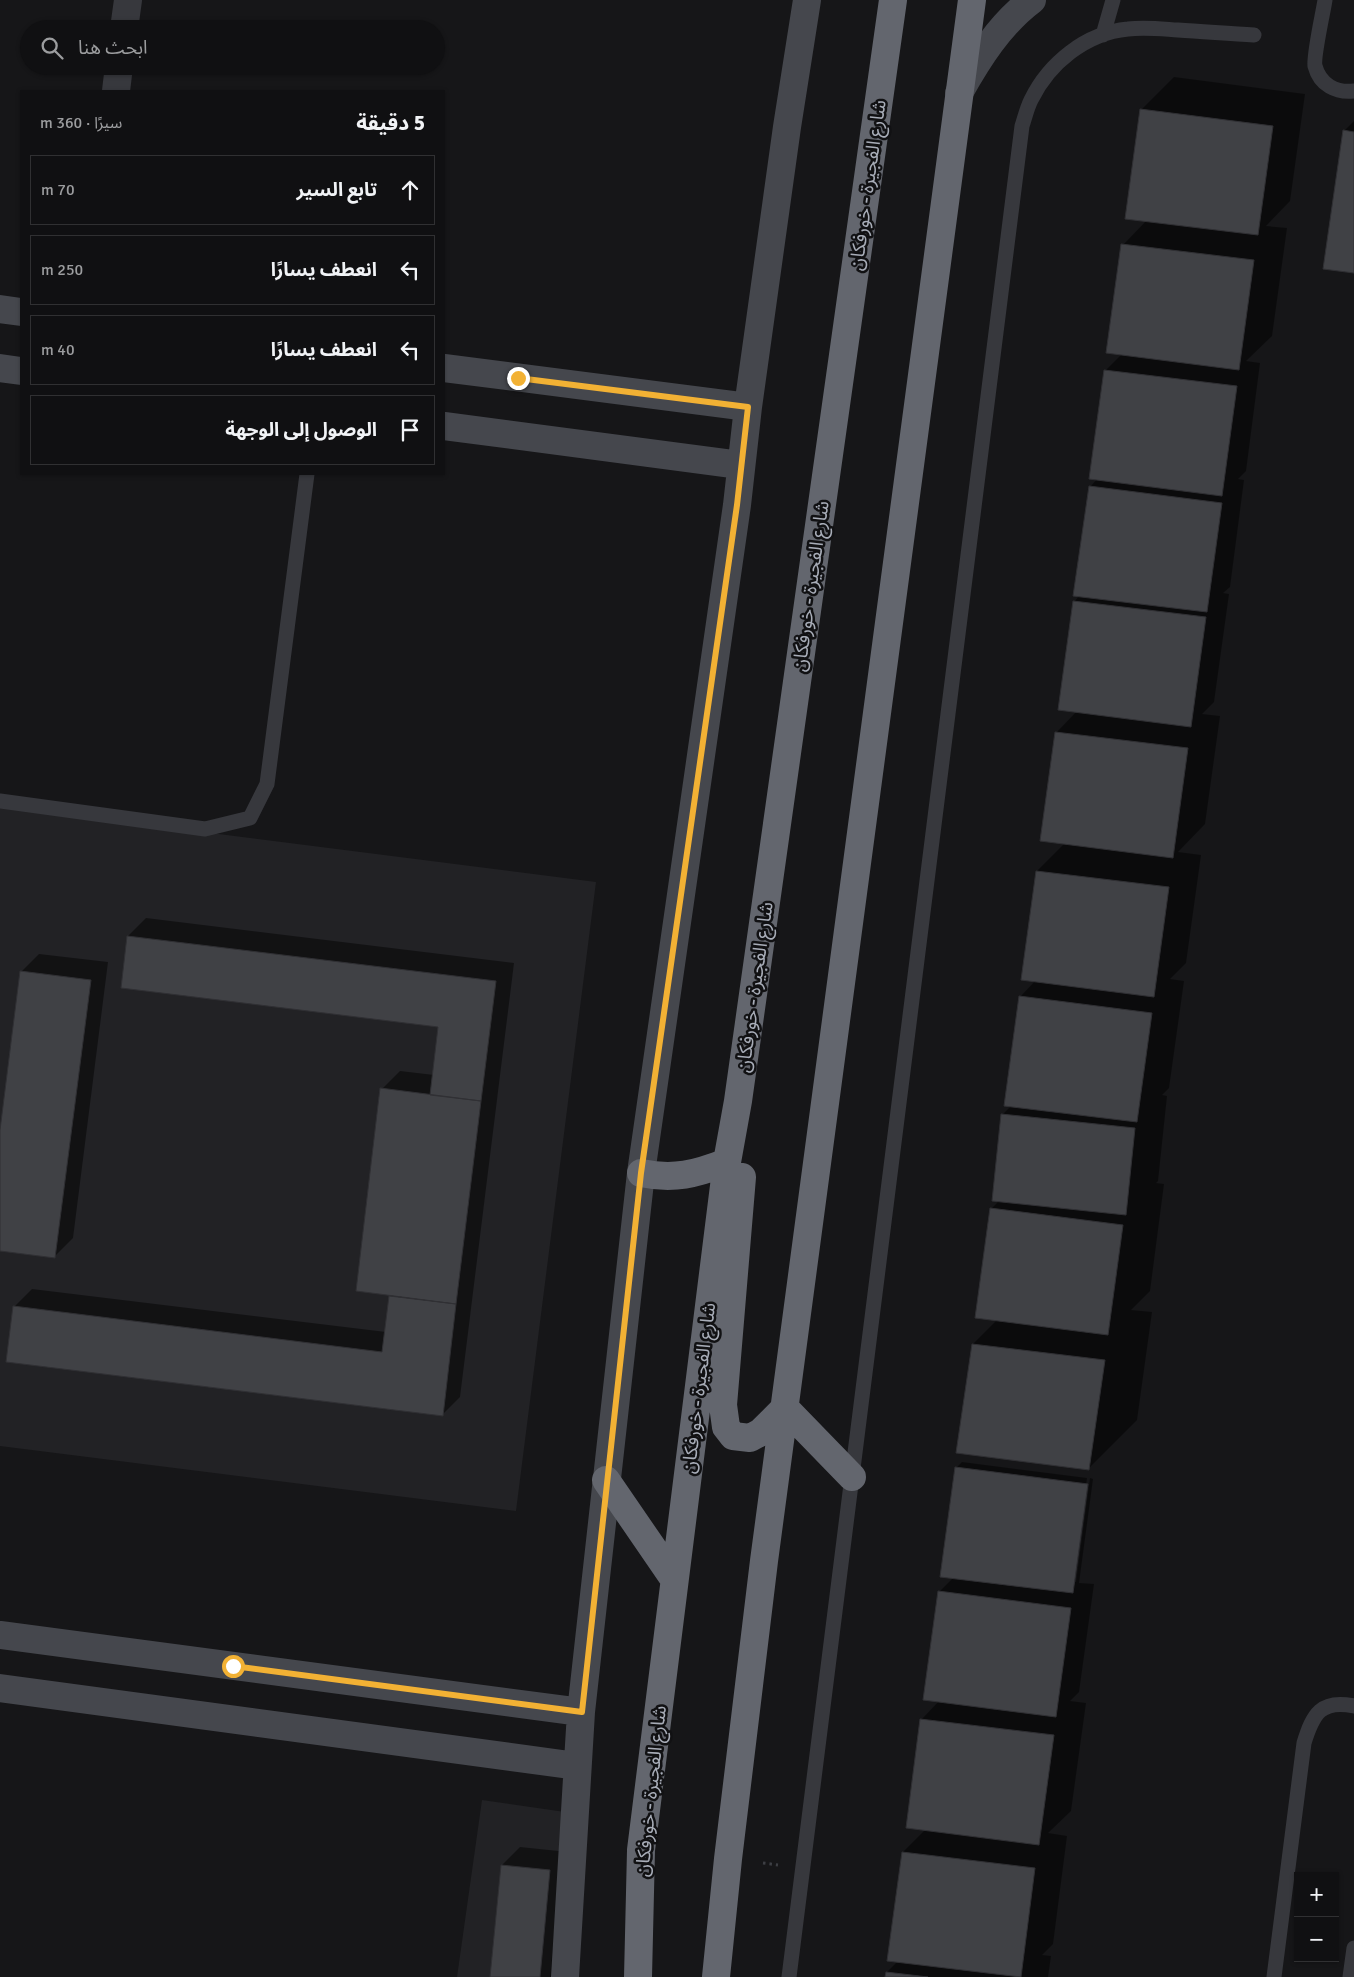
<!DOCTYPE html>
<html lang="ar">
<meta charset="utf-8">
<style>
:root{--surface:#101012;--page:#1e1e20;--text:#f1f3f6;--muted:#9c9d9f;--line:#303032}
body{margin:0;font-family:Signika,"Noto Sans Arabic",sans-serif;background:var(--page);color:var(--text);direction:rtl}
.controls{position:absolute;right:15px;bottom:15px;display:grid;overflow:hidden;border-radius:0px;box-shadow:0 1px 4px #0004}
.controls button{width:45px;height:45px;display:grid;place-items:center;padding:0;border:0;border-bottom:1px solid var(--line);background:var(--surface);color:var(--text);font:25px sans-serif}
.stop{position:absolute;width:15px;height:15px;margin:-11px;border:4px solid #f2b134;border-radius:50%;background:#fff}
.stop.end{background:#f2b134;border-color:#fff;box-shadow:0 1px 5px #0008}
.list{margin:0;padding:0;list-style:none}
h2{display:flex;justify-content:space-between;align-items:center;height:65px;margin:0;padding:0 20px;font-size:21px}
h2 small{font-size:16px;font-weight:400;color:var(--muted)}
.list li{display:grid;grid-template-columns:32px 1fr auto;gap:15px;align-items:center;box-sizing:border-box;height:70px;margin:0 10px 10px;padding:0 10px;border:1px solid var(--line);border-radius:0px}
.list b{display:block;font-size:19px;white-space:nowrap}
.list em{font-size:16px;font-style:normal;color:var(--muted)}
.icon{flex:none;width:28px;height:28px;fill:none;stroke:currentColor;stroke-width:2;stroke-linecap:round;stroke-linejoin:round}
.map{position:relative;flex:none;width:1354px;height:1977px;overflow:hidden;direction:ltr}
.search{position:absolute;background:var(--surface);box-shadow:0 1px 4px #0004;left:20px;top:20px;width:425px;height:55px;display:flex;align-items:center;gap:12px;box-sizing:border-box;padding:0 18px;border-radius:28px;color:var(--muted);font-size:19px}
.panel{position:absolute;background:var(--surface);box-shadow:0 1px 4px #0004;left:20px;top:90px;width:425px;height:385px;border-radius:0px;direction:rtl}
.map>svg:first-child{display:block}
</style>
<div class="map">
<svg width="1354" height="1977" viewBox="0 0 1354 1977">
<rect width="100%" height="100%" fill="#161618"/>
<path fill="#222225" d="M0 806 596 882 516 1511 0 1446Z
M482 1800 565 1812 550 1977H457Z"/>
<path fill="#0007" d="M1174 77 1305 94 1290 201 1266 226 1287 228 1272 336 1246 361 1260 363 1246 471 1238 479 1244 480 1230 587 1223 593 1229 594 1214 702 1202 714 1220 716 1205 824 1178 852 1201 855 1186 963 1170 979 1184 981 1169 1088 1162 1095 1167 1096 1158 1181 1156 1183 1164 1184 1150 1291 1131 1310 1152 1312 1137 1420 1089 1468 973 1344 997 1320 991 1209 1000 1200 1002 1115 1012 1105 1020 997 1036 980 1037 871 1065 843 1056 733 1077 711 1074 602 1080 595 1090 487 1097 479 1105 371 1122 354 1123 245 1147 220 1141 110Z
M1354 121V272L1344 131Z
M146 918 514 963 460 1397 442 1415 14 1307 32 1289 386 1332 391 1295 382 1089 400 1071 434 1075 440 1026 128 936Z
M39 954 108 962 73 1238 55 1256 0 1249V1140L21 972Z
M962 1462 1087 1478 1073 1582H1076L1090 1478 1093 1479 1079 1583 1094 1584 1079 1692 1070 1701 1086 1703 1071 1811 1048 1833 1067 1836 1053 1944 1042 1955 1051 1956 1048 1977H886L887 1972 898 1961 903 1852 926 1829 921 1720 939 1701V1592L954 1577 956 1468Z
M520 1847 568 1852 556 1977H491L502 1865Z"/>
<path fill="#404145" stroke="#303034" d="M1140 109 1273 126 1258 235 1125 219Z
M1343 130 1354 132V273L1323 269Z
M1121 244 1254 260 1239 370 1106 353Z
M1104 370 1237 386 1222 496 1089 479Z
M1089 486 1222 503 1207 612 1073 596Z
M1073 601 1206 617 1191 727 1058 710Z
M1055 732 1188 748 1173 858 1040 841Z
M1036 871 1169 887 1154 997 1021 980Z
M127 936 496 981 481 1101 430 1095 438 1027 121 988Z
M20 971 91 980 55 1258 0 1251V1130Z
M1019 996 1152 1013 1137 1122 1004 1106Z
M380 1088 481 1101 456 1304 356 1291Z
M1001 1114 1135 1128 1126 1215 992 1201Z
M990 1208 1123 1225 1108 1335 975 1318Z
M389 1296 456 1304 443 1416 6 1362 13 1306 382 1352Z
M972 1344 1105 1360 1089 1470 956 1453Z
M955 1467 1088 1484 1073 1593 940 1577Z
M938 1591 1071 1608 1056 1717 923 1700Z
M920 1719 1054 1735 1039 1845 906 1828Z
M902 1852 1035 1868 1021 1977 887 1961Z
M501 1865 550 1870 540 1977H490Z
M886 1972 928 1977H885Z"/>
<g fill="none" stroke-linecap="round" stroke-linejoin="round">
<path stroke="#3d3f44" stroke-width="3" stroke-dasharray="2.5 4" stroke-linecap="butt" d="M763 1863 778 1865"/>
<path stroke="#37383d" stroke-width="15" d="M1325 0C1323 13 1313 57 1315 66 1320 85 1336 93 1354 91
M1103 35 1113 0
M0 801 205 829 250 818 267 784 307 474
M789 1977 1022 126C1025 117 1027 108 1031 100 1049 63 1086 33 1128 29 1145 27 1162 29 1178 30 1204 32 1229 33 1254 35
M1274 1977 1304 1743C1313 1714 1321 1699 1354 1706
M1350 1977 1354 1948"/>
<path stroke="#37383d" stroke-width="28" d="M124 29 128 0
M116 91 119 66"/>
<path stroke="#45474d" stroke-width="28" d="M959 93C978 59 1000 24 1032 0
M0 309 21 312
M0 368 21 371
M444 368 748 407
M444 426 740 465
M0 1635 581 1712
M0 1688 577 1766
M565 1977 581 1712 641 1173 737 505 748 407 787 127 807 0"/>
<path stroke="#63666e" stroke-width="28" d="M641 1173C674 1180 696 1174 727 1162
M742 1177 723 1405 726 1427 733 1436 750 1438 761 1432 785 1408 852 1477
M606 1480 674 1579
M638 1977 641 1850 727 1162 738 1101 893 0
M716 1977 728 1859 764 1561 972 0"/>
</g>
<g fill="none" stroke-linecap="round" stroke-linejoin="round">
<path stroke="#f2b134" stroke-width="6" d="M233 1666 582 1712 641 1173 737 505 748 407 518 378"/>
</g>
<g text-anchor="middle" stroke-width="5" stroke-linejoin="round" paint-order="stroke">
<g font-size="19" fill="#a8adb8" stroke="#111113">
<text transform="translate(867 185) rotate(-82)" y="7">شارع الفجيرة - خورفكان</text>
<text transform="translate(810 586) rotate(-82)" y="7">شارع الفجيرة - خورفكان</text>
<text transform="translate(754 987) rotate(-82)" y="7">شارع الفجيرة - خورفكان</text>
<text transform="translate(698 1388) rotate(-83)" y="7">شارع الفجيرة - خورفكان</text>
<text transform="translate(650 1791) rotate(-84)" y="7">شارع الفجيرة - خورفكان</text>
</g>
</g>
</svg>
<div class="controls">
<button>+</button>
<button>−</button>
</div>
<div class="stop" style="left:233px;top:1666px"></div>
<div class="stop end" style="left:518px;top:378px"></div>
<div class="search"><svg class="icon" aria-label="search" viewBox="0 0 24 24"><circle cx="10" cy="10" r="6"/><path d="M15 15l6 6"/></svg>ابحث هنا</div>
<section class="panel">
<h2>5 دقيقة<small>سيرًا · 360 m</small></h2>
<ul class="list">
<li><svg class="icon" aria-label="ahead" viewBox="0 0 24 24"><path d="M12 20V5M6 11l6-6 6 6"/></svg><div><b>تابع السير</b></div><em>70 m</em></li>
<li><svg class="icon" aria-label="left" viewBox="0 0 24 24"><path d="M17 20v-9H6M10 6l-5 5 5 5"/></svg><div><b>انعطف يسارًا</b></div><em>250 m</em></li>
<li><svg class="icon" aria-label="left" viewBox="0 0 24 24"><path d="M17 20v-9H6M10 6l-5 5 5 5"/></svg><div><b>انعطف يسارًا</b></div><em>40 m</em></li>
<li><svg class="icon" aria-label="arrive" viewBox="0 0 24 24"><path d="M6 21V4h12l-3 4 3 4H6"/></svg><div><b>الوصول إلى الوجهة</b></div></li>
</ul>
</section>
</div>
